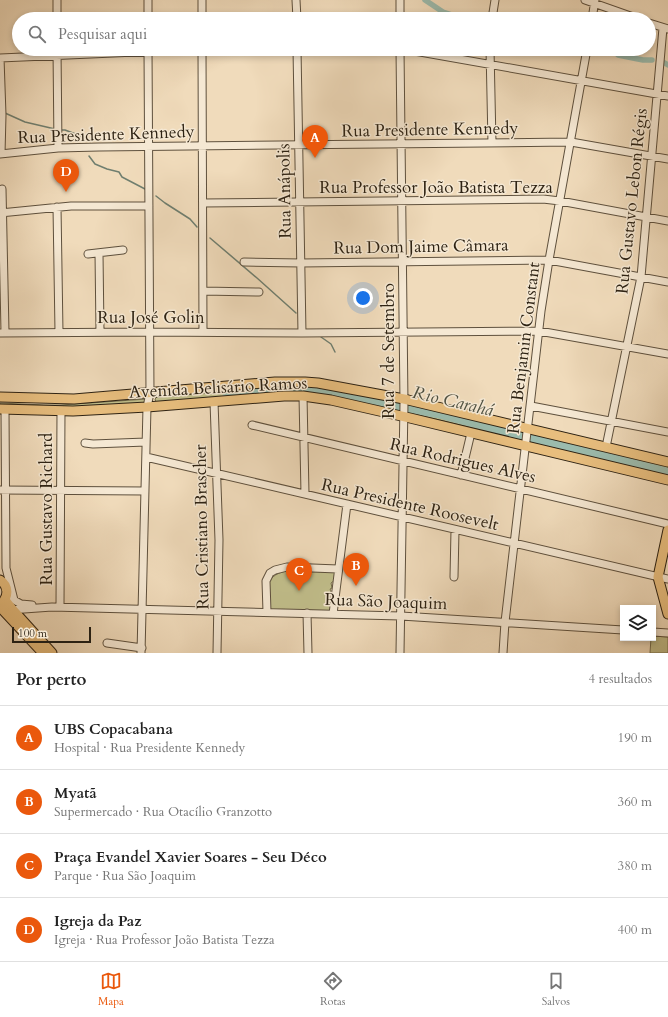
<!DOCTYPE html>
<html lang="pt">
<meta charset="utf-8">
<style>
:root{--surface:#fff;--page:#f2f2f2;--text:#222;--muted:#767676;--line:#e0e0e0;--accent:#ea580c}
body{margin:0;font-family:Cardo,serif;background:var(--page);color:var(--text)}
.controls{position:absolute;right:12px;bottom:12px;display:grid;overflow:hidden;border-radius:0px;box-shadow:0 2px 6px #0003}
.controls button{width:36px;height:36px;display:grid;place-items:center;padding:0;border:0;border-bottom:1px solid var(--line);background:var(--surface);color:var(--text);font:20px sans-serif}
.scale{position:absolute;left:12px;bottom:10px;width:79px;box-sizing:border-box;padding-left:4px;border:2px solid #2d2213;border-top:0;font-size:11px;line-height:14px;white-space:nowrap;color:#2d2213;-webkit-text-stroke:3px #f5e8d3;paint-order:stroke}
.you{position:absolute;left:363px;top:298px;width:14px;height:14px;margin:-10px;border:3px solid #fff;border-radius:50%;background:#1a73e8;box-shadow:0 0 0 6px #1a73e833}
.badge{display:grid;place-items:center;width:26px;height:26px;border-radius:50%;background:var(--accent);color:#fff;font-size:13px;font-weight:700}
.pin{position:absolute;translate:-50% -33px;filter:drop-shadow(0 1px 2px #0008)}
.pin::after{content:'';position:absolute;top:21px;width:14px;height:12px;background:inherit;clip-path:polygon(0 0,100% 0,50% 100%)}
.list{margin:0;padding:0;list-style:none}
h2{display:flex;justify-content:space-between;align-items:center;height:52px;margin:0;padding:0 16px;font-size:17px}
h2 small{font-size:13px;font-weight:400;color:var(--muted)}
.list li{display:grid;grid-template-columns:26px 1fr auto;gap:12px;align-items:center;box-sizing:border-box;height:64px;padding:0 16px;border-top:1px solid var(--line)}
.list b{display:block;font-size:15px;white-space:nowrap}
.list p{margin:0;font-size:13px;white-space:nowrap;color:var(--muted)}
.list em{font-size:13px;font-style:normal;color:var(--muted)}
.icon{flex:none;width:22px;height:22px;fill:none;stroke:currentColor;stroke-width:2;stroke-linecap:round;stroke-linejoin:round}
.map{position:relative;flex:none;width:668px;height:653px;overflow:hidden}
.search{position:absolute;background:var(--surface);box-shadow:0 2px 6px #0003;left:12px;right:12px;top:12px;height:44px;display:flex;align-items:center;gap:10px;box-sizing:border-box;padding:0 14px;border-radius:22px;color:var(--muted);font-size:15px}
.sheet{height:308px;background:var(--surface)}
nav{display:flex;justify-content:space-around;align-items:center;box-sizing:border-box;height:56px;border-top:1px solid var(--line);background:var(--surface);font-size:11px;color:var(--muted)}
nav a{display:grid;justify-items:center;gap:2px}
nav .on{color:var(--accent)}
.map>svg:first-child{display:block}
</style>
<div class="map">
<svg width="668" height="653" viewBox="0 0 668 653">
<rect width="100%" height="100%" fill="#f0dbbb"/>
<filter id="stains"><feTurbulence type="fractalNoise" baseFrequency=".005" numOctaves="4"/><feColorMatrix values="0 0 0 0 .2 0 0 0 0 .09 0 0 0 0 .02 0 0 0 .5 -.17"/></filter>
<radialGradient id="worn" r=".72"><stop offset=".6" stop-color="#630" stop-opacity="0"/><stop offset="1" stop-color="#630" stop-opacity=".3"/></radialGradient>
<path fill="#c1be8b" stroke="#77704f" d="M297 384 400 401 399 410 346 399 272 393 156 402 155 399 157 397 205 392Z
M147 399 146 404 56 409 0 407V403L44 405H61Z
M409 405H412L524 431 523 439 522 440 411 413 409 412Z
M532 432 668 465V475L531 443 530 442Z
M286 571 334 572 335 573V580L331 583 332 588 330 589 331 591 330 592 331 593 329 594 330 596 329 597 330 599 329 600 332 603 330 611 270 609C268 590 262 577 286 571Z
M653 636 668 637V653H650L651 638H653Z"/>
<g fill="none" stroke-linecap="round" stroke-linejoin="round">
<path stroke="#6f7e6f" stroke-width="1.5" d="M5 113 25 122 55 129
M61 130H65L81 136 82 141
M89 156 95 164 107 169 119 172 122 177 145 189
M156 196 165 203 190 219 197 227
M210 238 257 278 296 313
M321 337 331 344 335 352"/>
<path stroke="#9bbbad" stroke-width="5.5" d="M425 0 443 12 465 19
M618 55 643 60H652
M663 62 668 65"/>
<path stroke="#9bbbad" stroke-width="10" d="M227 392 300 389 339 394 437 413 668 473"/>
<g stroke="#5e503d" stroke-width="9">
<path id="minor" d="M148 0V19
M202 0V19
M296 0 297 19
M585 0 639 19
M57 19V0
M400 19V0
M492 19 495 0
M592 19 595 0
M649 23 668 29
M57 49 58 148
M202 49 203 332
M297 49 302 333
M400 49 404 403 400 653
M403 49 668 96
M490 49 492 143
M0 154 58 148 99 147 571 142 668 159
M1 154 2 115 0 58 204 49
M2 189 5 332
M203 203 543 199 560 201 668 221
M57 207 59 332
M0 213 71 206H149
M99 253 100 332
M88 254 123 250
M244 262 301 263 549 260 668 282
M203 291 259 292
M0 333 150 332 302 333 539 331 668 354
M303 396 305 494
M214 402 219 540 217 653
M531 406 668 432
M5 409 6 568 14 600
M252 425 668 524
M85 443 93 444 146 442
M606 447 641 277 663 28
M146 457 668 579
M461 475 471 433
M0 490 145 491
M454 577 455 530
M10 598 21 604 32 605
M60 607 61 411
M10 610 52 607 401 616 623 630
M267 612 266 581 270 573 275 570 287 567 338 569
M307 613 308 653
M333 614 347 504
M653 632 668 633
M107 643 142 648
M141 653 147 407 150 393 148 49
M503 653 505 622 541 311 549 260 587 49"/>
</g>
<g stroke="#2d2213" stroke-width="11">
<path id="major" d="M0 397 74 399 275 382H305L318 383 404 399 668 462
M0 409 73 411 147 407 284 396H303L331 400 410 418 668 480
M668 530 658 577 668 614
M0 580C9 586 9 597 1 604
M5 600 13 610 52 653
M0 607 43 653"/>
</g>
<use href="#minor" stroke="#f5e8d3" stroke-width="7"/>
<use href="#major" stroke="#e8be7e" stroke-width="9"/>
</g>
<g text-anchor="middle" stroke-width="3" stroke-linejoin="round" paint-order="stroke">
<g font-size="17" fill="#2d2213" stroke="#f5e8d3">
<text transform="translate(430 129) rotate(-1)" y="6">Rua Presidente Kennedy</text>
<text transform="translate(106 134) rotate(-2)" y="6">Rua Presidente Kennedy</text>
<text x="436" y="193">Rua Professor João Batista Tezza</text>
<text transform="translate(284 191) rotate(-91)" y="6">Rua Anápolis</text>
<text transform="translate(631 201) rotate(-84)" y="6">Rua Gustavo Lebon Régis</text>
<text transform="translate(421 246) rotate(-1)" y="6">Rua Dom Jaime Câmara</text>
<text x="151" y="323">Rua José Golin</text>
<text transform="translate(523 348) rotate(-83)" y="6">Rua Benjamin Constant</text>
<text transform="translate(388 351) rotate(-90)" y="6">Rua 7 de Setembro</text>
<text transform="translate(218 387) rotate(-3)" y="6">Avenida Belisário Ramos</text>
<text transform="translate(463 460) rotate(13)" y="6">Rua Rodrigues Alves</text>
<text transform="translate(410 504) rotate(13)" y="6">Rua Presidente Roosevelt</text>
<text transform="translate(46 509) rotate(-90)" y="6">Rua Gustavo Richard</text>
<text transform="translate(201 527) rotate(-91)" y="6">Rua Cristiano Brascher</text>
<text transform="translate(386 601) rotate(2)" y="6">Rua São Joaquim</text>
</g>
<g font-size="18" font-style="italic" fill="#4e5041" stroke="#f5e8d3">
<text transform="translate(453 401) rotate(13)" y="6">Rio Carahá</text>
</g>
</g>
<rect width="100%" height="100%" filter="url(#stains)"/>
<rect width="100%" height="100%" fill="url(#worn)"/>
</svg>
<div class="controls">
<button><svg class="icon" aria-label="layers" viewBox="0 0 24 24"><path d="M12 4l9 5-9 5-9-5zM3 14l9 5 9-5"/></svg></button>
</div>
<div class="scale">100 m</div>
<div class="you"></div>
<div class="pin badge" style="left:315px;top:158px">A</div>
<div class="pin badge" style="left:356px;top:586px">B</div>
<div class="pin badge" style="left:299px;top:591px">C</div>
<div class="pin badge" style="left:66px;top:192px">D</div>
<div class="search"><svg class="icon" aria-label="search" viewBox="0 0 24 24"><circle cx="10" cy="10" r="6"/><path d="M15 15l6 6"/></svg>Pesquisar aqui</div>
</div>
<section class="sheet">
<h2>Por perto<small>4 resultados</small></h2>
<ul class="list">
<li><span class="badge">A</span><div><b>UBS Copacabana</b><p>Hospital · Rua Presidente Kennedy</p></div><em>190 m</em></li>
<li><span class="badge">B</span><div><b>Myatã</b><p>Supermercado · Rua Otacílio Granzotto</p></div><em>360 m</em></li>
<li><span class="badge">C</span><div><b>Praça Evandel Xavier Soares - Seu Déco</b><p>Parque · Rua São Joaquim</p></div><em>380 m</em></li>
<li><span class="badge">D</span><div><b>Igreja da Paz</b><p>Igreja · Rua Professor João Batista Tezza</p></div><em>400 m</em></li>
</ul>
</section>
<nav>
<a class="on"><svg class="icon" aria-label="map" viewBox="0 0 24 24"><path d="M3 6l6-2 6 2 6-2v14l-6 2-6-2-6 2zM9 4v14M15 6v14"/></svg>Mapa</a>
<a><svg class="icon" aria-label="directions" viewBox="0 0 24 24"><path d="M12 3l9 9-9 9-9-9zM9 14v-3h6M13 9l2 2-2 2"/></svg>Rotas</a>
<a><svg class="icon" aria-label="saved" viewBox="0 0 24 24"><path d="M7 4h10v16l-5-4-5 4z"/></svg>Salvos</a>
</nav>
